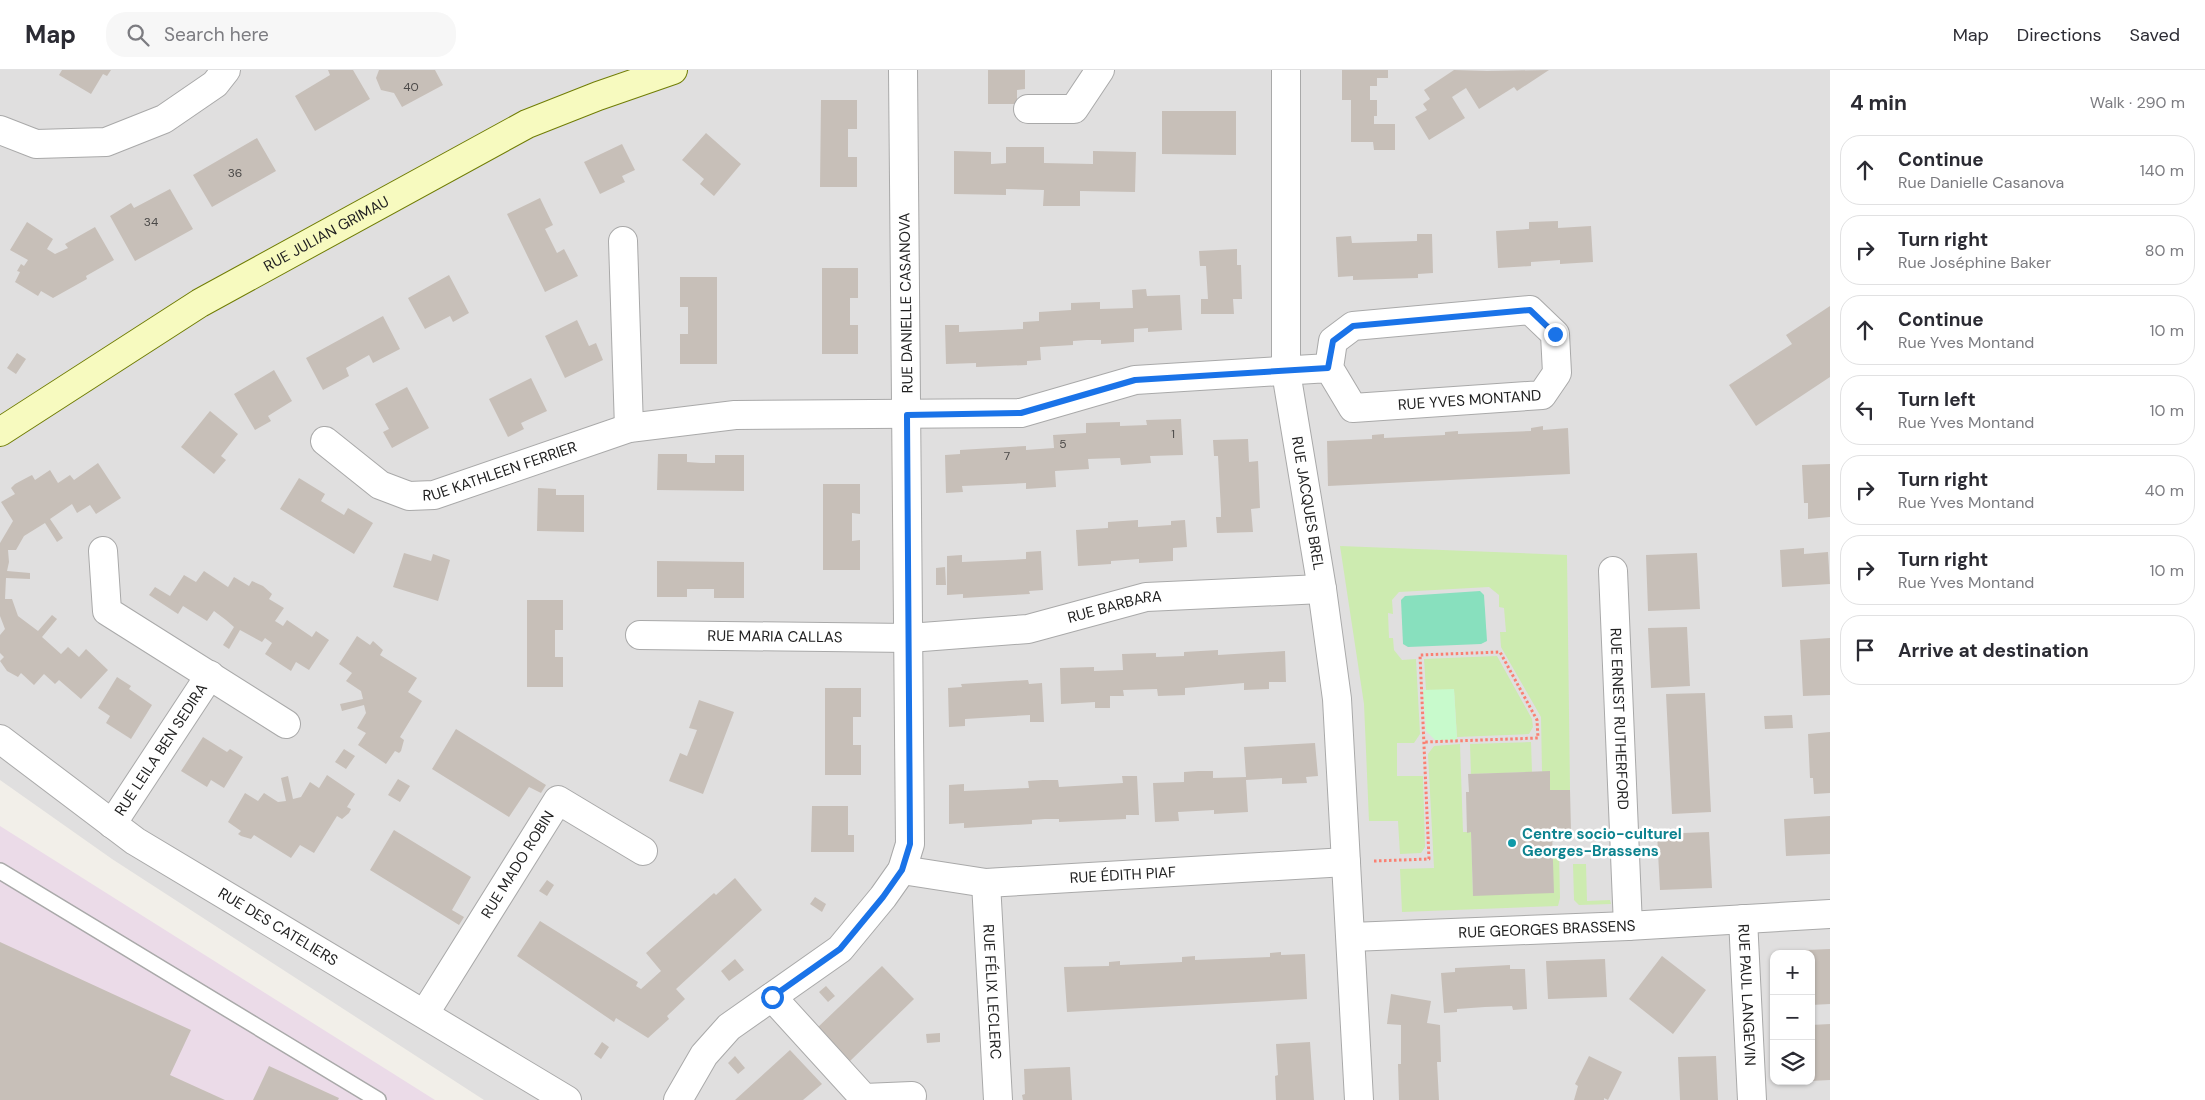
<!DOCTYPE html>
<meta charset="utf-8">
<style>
:root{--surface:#fff;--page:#f7f7f7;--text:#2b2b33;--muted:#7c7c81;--line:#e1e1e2}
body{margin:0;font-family:"DM Sans",sans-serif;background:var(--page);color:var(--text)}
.controls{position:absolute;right:15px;bottom:15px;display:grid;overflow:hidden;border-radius:10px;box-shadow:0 1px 4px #0004}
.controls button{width:45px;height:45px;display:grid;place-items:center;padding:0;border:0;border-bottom:1px solid var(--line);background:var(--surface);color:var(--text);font:25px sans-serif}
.stop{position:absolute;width:15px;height:15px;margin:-11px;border:4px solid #1a73e8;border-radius:50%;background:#fff}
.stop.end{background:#1a73e8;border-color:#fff;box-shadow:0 1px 5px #0008}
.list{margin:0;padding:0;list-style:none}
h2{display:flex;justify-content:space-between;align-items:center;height:65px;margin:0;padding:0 20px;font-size:21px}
h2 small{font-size:16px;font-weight:400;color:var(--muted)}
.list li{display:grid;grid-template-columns:32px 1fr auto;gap:15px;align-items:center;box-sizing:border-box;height:70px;margin:0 10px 10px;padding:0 10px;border:1px solid var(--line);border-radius:20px}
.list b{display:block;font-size:19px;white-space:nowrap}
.list p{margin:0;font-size:16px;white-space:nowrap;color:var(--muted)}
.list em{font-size:16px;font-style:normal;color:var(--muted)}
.icon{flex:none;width:28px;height:28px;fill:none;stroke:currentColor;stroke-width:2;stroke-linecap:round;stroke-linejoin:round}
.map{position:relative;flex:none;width:1830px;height:1030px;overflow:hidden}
header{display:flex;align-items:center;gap:30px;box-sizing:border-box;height:70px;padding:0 25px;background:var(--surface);border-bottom:1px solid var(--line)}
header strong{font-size:24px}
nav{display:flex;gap:28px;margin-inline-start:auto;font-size:18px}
.search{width:350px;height:45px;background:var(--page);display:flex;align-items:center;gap:12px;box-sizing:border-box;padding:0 18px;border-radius:20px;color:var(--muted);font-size:19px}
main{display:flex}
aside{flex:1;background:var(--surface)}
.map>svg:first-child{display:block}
</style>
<header>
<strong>Map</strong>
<div class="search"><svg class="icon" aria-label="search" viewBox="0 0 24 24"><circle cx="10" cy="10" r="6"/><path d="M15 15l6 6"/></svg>Search here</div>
<nav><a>Map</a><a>Directions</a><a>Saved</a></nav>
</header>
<main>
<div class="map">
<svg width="1830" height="1030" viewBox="0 0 1830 1030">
<rect width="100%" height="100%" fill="#f2efe9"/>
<path fill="#e0dfdf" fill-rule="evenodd" d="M0 0H1830V1030H484L112 789 0 710ZM1774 884H1811V1011H1774Z"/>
<path fill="#ebdbe8" d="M0 756 435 1030H0Z"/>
<path fill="#cdebb0" d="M1340 476 1567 485 1570 720H1550L1542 701 1541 647 1501 577 1500 562H1506L1504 538 1499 537V525L1489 517 1399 522 1392 530 1393 544 1388 543 1389 568H1393L1394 580 1402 590 1416 589 1420 664 1414 673H1397V706H1423L1425 777 1421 783 1400 784 1398 751H1369L1364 634Z
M1497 586 1532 649 1533 657 1529 664 1457 667 1454 620H1426L1424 589Z
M1531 672 1532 702 1471 704 1470 674Z
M1460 674 1463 762H1471L1473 826 1553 784H1559L1560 828 1558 836 1402 842 1400 799 1434 798 1428 684 1434 676Z
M1573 794H1586L1587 831 1610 830 1611 834 1579 835 1574 830Z"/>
<path fill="#c8facc" d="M1454 619 1457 670H1435L1426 661 1423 620Z"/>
<path fill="#88e0be" d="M1480 521 1484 525 1487 571 1481 574 1408 577 1403 574 1401 530 1405 526Z"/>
<path fill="#c7bfb8" d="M62 0H111L107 6 103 4 91 24 59 5Z
M328 0H353L370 29 315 61 295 26 330 5Z
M379 0H435L443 15 402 37 394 23 381 20 376 8Z
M988 0H1025V19L1017 20V34H988Z
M1342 0H1388V8H1377V16H1370V30H1377V46H1374V54H1395V80H1374L1373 72H1351V30H1342Z
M1454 0 1487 1 1549 0 1517 21 1514 17 1479 39 1466 18 1452 27 1465 48 1429 70 1415 47 1427 40 1423 34 1430 29 1424 20Z
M821 30H857V59H848V87H857V117H820Z
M1162 41H1236V85L1162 84Z
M706 63 741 94 714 126 700 114 704 109 682 90Z
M257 68 276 101 212 137 193 105Z
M622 74 635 100 622 106 625 112 600 124 584 92Z
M1006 77H1044V93L1093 94V81L1136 82 1135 122 1080 121V136H1043L1044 120 1006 119V125L954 124V81L991 82V94L1006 93Z
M170 119 193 159 135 191 110 146 131 133 134 138Z
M540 128 553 155 545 159 557 183 564 179 578 206 545 222 507 144Z
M1558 151V158L1591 156 1593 192 1560 194V190L1546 191 1531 192V196L1498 198 1496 161 1529 159V152Z
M27 152 53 169 47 179 55 184 68 178 65 174 95 157 114 190 86 206 87 209 53 228 41 221 38 226 15 212 20 202 17 201 21 194 24 196 28 190 10 180Z
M1417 164H1432L1433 203 1418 204V208L1386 209 1353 210V206L1338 207 1336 167 1351 166 1352 173 1384 172 1417 171Z
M1237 179V195H1241L1242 229H1233L1234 244H1201V229H1208L1206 196H1200L1199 181Z
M822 198H858V228H850V255H858V284H822Z
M449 205 469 243 453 252 450 246 425 259 408 228Z
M680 207H717V294H680V264H688V237H680Z
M1146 219 1147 226 1180 225 1182 260 1148 262V258L1134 259V272L1101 274V270H1087L1073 271V275L1040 277 1041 290 1027 291V295L976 297V293L946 294 945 255H959V262L1023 259V252L1039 251V242L1071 240V233L1100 232V239L1133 238 1132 220Z
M1830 236V307L1756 356 1729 315 1792 274 1786 265Z
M383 246 400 279 373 293 369 285 346 298 349 306 323 320 306 288Z
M577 250 589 276 596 273 603 290 565 308 545 266Z
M17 283 26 289 16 304 7 298Z
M274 300 292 331 268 346 271 351 255 360 234 324Z
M531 308 547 341 521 353 524 359 508 367 489 329Z
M407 317 429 358 392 378 383 362 389 359 375 334Z
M210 341 238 364 221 386 226 390 214 404 181 377Z
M1181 349 1183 385 1150 386 1151 393 1121 395 1120 388 1088 389 1089 399 1055 401 1056 417 1026 419V413L962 416 963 422 946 423 945 385 960 384V380L1026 376V380L1054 378 1053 365 1086 363V353L1120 352V356L1147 355 1146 350Z
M1543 356V360L1568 358 1570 404 1328 416 1327 371 1372 369V365L1384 364V368L1445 365V362L1458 361V364L1531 361V358Z
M1248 369 1249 392 1258 391 1260 438 1251 439 1253 462 1217 463 1216 447H1221V440L1218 386H1214L1213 370Z
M658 384H687V392L701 393H715V385H744V421L657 420Z
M98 393 121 428 96 444 90 435 77 443 72 434 50 449 63 468 57 472 45 453 24 466 16 480H8L9 492 7 501 30 503V509L6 508 5 529H12L18 546 38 561 52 545 57 549 42 567 61 584 68 577 79 587 86 579 108 600 81 629 59 610 55 614 44 604 34 615 21 603 18 607 7 601 0 591 4 587 0 583V565L5 559 0 546V473L13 451 1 432 15 424 11 418 15 414 28 407 32 405 35 410 50 400 58 413 70 405 74 410Z
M1830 394V447L1808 449V433H1804L1802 395Z
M299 408 325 424 321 431 344 445 348 438 373 453 354 484 280 439Z
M823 414H860V444L852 443V471L860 470V500H823Z
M538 418 556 419V425H584V462L537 461Z
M1138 450V457L1171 455V451L1185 450 1187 477 1173 478V491L1139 493V489L1111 491V494L1078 496 1076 460 1108 458V452Z
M1804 478V484L1828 482 1830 514 1782 517 1780 480Z
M1041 481 1043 520 1029 521 1030 524 996 526 963 528V524L947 525V486L962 485V492L1026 489V482Z
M404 483 431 491 433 484 450 490 438 531 393 517Z
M1697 483 1700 539 1648 541 1646 485Z
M657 491 744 492V528H714V519H687V527H657Z
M945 497 946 515H936V498Z
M204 501 228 517 234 507 249 516 252 511 263 516 272 524 269 529 284 538 275 551 283 556 287 550 312 567 316 561 329 570 309 600 296 592 291 601 265 584 272 573 265 568 262 572 240 560 229 579 223 575 234 557 226 550 214 541 207 551 183 536 178 544 149 525 155 517 170 526 184 505 196 512Z
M527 530H563V560H555V587H563V617H527Z
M1687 557 1690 616 1651 618 1648 558Z
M357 566 370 575 373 571 383 580 380 585 417 608 408 622 422 631 400 667 404 670 401 681 399 683 395 681 386 694 358 675 366 663 357 658 366 643 364 635 342 641 340 634 363 629 361 621 346 611 352 603 339 594Z
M1830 568V625L1803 626 1800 570Z
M1218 580V585L1285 581 1286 612H1269V619L1244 620V613L1185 618V625L1158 626 1157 619 1123 620 1124 626H1110V638H1095V632L1061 634 1060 598 1094 597V601L1123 600 1122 584 1156 583V587L1184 586V582Z
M117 607 131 616 129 619 152 635 131 669 106 653 110 646 98 638Z
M1028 610 1029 614 1042 613 1044 652H1030V645L965 649V656L949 657 948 618 962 617 961 614Z
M825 618H861V647H853V675H861V705H825Z
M1705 623 1711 742 1672 744 1666 624Z
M699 630 734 642 703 724 669 711 680 683 687 686 697 660 689 658Z
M1792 645 1793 658 1765 659 1764 646Z
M456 659 546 715 541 723 529 717 509 747 432 699Z
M1830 662V723L1814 724 1813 708H1810L1808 664Z
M203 667 227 682 230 679 243 687 224 718 211 710 207 717 181 701Z
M1315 673 1318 706 1306 707 1307 713 1282 714V708L1246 710 1248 742 1214 744V740L1178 742 1179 751 1155 752 1153 713 1184 712V702L1198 701H1213V708L1246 707 1244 677Z
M344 679 355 686 346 699 335 692Z
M1550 701V720H1570L1571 761H1552L1554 823 1473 826 1471 762 1467 763 1466 722H1469L1468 704Z
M327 705 355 724 347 737 351 739 349 743 342 749 337 746 314 783 300 775 291 788 254 765 251 769 241 766 238 764 241 761 228 752 245 723 258 731 264 723 278 732 286 731 281 708 288 706 293 729 301 727 310 712 319 718Z
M1122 706H1137L1139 745H1126V749L1059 752V749H1045L1032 750V754L964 758V753L949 754V715L964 714V721L1029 718 1028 711 1043 710H1058L1059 717 1123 713Z
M398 709 410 716 400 732 388 725Z
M812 736H848V765H854V782H811Z
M1830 746V784L1786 786 1784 749Z
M394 760 471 807 452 840 464 847 459 855 370 800Z
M1709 762 1712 818 1660 820 1657 764Z
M735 808 762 840 676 919 685 929 667 946 669 949 648 968 616 948 614 952 517 886 540 851 638 912 636 916 641 919 661 901 646 883 714 823 716 825Z
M547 810 554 815 547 826 539 821Z
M815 827 826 834 822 842 810 834Z
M0 872 191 960 170 1005 225 1030H0Z
M1830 879V934L1811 935V884H1783V881Z
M1281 882V885L1305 884 1307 929 1067 942 1064 897 1109 896V892L1120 891V895L1182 892V887L1195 886V890L1270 887V883Z
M1662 886 1706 920 1673 964 1629 929Z
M735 889 744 900 729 911 721 901Z
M1605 889 1607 927 1548 929 1546 891Z
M1510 895V899H1525L1527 939 1513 940 1512 936 1485 937 1457 939V942L1444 943 1441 903 1455 902V898Z
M882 896 914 929 848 993 816 959Z
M826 916 835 926 828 932 819 922Z
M1391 924 1431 931 1427 953 1440 955 1441 992H1437L1439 1030H1399L1398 994H1401V955L1387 954Z
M1830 954V1010L1811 1011V955Z
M940 963V972L927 973 926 964Z
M602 972 609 977 601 989 594 984Z
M1310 972 1314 1030H1276L1275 1006 1278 1005 1276 974Z
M790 980 822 1014 803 1030H735Z
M735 986 745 998 738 1004 728 993Z
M1589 986 1622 1002 1608 1030 1604 1028V1030H1574L1578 1016 1575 1014Z
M1716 986 1718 1030H1680L1678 987Z
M269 996 339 1028 338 1030H253Z
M1070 997 1072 1030H1023L1022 1025 1025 1024 1024 999Z"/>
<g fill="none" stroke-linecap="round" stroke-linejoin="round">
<g stroke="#a9a9a9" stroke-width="18">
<path id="lane" d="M0 801 378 1030"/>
</g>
<g stroke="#a9a9a9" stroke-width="30">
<g id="street">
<path id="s1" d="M1286 0V302L1322 519 1337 629 1359 1030"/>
<path d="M1028 39H1074L1100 0"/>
<path d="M0 60 36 74 106 72 164 49 215 14 226 0"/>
<path d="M623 171 629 358"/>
<path id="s2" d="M325 371 380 415 409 426 434 425 629 358 735 345 1021 343 1135 310 1329 298 1353 338 1542 325 1557 303 1555 264 1530 240 1353 256 1333 271 1329 298"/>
<path d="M103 481 107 541 286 654"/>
<path id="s3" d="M1613 501 1628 856"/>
<path id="s4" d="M640 565 909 568 1028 559 1146 527 1322 519"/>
<path id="s5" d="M0 669 135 771 567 1030"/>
<path id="s6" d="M112 754 210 605"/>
<path id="s7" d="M902 800 986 813 1346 792"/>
<path id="s8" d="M986 813 998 1030"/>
<path id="s9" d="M1743 849 1752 1030"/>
<path id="s10" d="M1351 867 1628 856 1830 844"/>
<path d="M772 927 864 1028 912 1026"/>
<path id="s11" d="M425 943 558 730 643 781"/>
<path d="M678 1030 704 985 729 957 840 879 883 827 902 800 910 774 903 0"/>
</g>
</g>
<g stroke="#707d05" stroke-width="30">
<g id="secondary">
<path id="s12" d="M0 362 200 233 527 54 598 26 673 0"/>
</g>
</g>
<path stroke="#fa8072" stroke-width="3" stroke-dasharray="2.5 2.5" stroke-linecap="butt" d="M1374 791 1429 789 1420 585 1500 582 1537 650 1538 668 1425 672"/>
<use href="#lane" stroke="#fff" stroke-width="15"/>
<use href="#street" stroke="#fff" stroke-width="28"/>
<use href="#secondary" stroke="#f7fabf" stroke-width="28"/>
</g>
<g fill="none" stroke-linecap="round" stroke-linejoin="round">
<path stroke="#1a73e8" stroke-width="6" d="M772 927 840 879 883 827 902 800 910 774 907 345 1021 343 1135 310 1328 298 1333 271 1353 256 1530 240 1555 264"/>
</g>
<circle fill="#0f9aa8" stroke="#fff" stroke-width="2" cx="1512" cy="773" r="5"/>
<g text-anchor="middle" stroke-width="5" stroke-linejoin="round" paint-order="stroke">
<g font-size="12" fill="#4b4948">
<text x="411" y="21">40</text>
<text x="235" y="107">36</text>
<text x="151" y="156">34</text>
<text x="1173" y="368">1</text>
<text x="1063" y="378">5</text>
<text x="1007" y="390">7</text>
</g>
<g font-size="15" fill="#222" stroke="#fff">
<text dy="5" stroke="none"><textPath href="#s12" startOffset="382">RUE JULIAN GRIMAU</textPath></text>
<text transform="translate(906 233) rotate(-91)" y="5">RUE DANIELLE CASANOVA</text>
<text dy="5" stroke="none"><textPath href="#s2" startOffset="1202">RUE YVES MONTAND</textPath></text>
<text dy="5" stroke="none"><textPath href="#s2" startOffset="196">RUE KATHLEEN FERRIER</textPath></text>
<text dy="5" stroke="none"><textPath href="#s1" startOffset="435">RUE JACQUES BREL</textPath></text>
<text dy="5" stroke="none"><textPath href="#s4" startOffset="478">RUE BARBARA</textPath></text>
<text dy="5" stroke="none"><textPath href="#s4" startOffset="135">RUE MARIA CALLAS</textPath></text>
<text dy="5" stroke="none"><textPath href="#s3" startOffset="148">RUE ERNEST RUTHERFORD</textPath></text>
<text dy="5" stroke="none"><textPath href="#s6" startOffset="89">RUE LEILA BEN SEDIRA</textPath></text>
<text dy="5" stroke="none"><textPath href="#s11" startOffset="175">RUE MADO ROBIN</textPath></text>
<text dy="5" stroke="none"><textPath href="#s7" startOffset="222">RUE ÉDITH PIAF</textPath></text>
<text dy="5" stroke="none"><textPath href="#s5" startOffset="336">RUE DES CATELIERS</textPath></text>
<text dy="5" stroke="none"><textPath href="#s10" startOffset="196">RUE GEORGES BRASSENS</textPath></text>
<text dy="5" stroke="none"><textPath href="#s8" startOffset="109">RUE FÉLIX LECLERC</textPath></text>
<text dy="5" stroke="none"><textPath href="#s9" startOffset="76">RUE PAUL LANGEVIN</textPath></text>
</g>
<g font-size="15" font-weight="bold" fill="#0d838f" stroke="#fff" text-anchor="start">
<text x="1522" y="769">Centre socio-culturel<tspan x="1522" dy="17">Georges-Brassens</tspan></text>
</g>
</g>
</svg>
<div class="controls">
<button>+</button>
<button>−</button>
<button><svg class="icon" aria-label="layers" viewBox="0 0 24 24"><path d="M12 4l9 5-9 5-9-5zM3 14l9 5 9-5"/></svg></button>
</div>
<div class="stop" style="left:772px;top:927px"></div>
<div class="stop end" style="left:1555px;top:264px"></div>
</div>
<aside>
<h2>4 min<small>Walk · 290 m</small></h2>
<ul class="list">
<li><svg class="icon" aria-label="ahead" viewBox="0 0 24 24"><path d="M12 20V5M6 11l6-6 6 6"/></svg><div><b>Continue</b><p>Rue Danielle Casanova</p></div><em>140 m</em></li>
<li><svg class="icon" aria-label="right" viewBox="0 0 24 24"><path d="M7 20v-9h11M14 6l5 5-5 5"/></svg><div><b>Turn right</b><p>Rue Joséphine Baker</p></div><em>80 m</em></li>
<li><svg class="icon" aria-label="ahead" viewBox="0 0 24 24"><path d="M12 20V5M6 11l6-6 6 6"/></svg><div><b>Continue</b><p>Rue Yves Montand</p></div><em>10 m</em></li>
<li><svg class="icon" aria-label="left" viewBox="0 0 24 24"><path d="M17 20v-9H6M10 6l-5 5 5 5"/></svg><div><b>Turn left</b><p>Rue Yves Montand</p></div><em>10 m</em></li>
<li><svg class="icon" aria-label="right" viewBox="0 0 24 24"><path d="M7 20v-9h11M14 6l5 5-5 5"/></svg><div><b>Turn right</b><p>Rue Yves Montand</p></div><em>40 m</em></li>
<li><svg class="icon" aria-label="right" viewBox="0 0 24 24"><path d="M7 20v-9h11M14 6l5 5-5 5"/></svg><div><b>Turn right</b><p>Rue Yves Montand</p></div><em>10 m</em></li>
<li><svg class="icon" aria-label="arrive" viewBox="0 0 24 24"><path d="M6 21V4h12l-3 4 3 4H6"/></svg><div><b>Arrive at destination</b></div></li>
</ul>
</aside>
</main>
